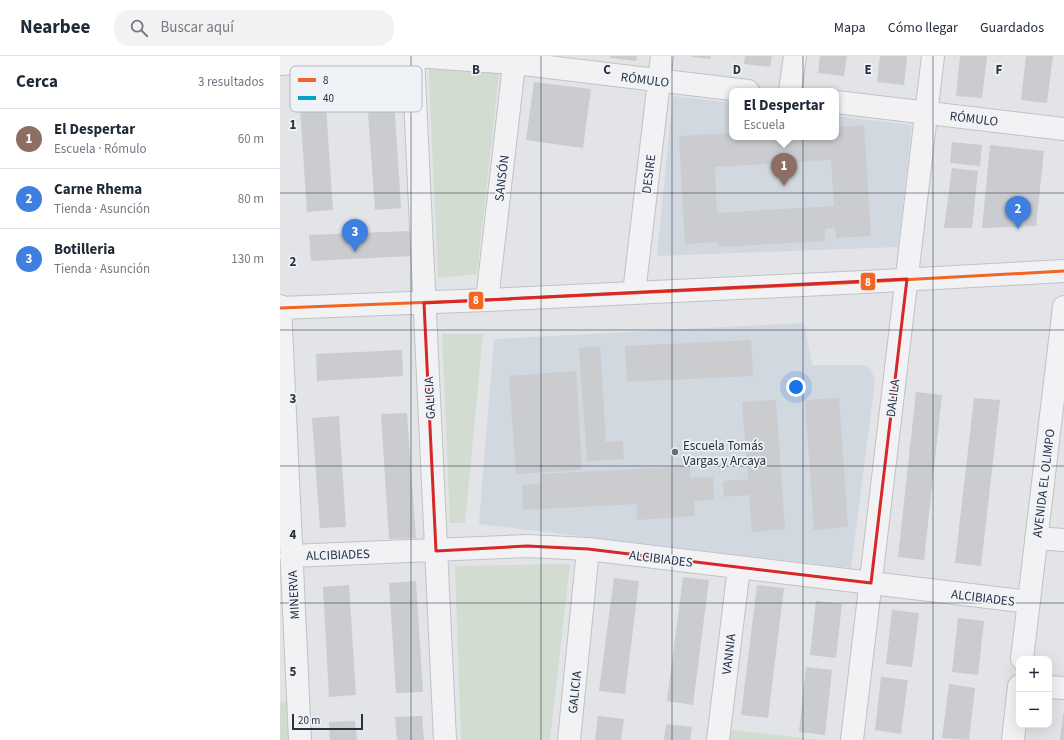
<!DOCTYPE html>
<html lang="es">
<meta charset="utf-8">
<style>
:root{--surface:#fff;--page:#f2f2f3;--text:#1f2937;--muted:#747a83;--line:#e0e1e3;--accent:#2563eb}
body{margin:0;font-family:"Source Sans 3",sans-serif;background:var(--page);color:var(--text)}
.controls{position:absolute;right:12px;bottom:12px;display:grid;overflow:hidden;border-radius:8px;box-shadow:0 4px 16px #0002}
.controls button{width:36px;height:36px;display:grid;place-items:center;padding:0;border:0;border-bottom:1px solid var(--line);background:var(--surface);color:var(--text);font:20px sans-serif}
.scale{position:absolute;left:12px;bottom:10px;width:71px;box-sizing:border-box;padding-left:4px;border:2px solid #263143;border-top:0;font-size:11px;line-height:14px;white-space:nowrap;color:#263143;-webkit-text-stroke:3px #eff3f7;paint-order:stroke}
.you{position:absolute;left:516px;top:331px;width:14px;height:14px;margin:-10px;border:3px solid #fff;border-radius:50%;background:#1a73e8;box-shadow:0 0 0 6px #1a73e833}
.badge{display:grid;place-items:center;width:26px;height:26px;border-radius:50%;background:var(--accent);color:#fff;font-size:13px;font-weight:700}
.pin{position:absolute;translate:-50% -33px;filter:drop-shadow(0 1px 2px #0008)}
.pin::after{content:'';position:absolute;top:21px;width:14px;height:12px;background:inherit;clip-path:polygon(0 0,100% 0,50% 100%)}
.popup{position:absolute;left:449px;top:32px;width:110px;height:52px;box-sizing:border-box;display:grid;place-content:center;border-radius:8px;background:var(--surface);filter:drop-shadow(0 1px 3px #0005);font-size:13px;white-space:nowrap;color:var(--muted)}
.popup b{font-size:15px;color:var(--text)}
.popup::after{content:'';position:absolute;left:50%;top:100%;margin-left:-8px;border:8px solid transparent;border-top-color:var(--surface)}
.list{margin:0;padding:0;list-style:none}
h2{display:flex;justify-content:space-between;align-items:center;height:52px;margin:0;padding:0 16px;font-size:17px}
h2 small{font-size:13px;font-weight:400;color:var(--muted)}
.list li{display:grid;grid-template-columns:26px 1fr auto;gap:12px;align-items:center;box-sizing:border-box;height:60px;padding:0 16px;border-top:1px solid var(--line)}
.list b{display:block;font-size:15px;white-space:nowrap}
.list p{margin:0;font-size:13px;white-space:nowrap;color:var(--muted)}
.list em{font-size:13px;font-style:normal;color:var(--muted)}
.icon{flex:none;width:22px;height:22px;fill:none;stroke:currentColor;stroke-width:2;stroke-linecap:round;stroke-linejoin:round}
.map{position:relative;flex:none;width:784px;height:684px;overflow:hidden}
header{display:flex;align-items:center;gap:24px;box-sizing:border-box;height:56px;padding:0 20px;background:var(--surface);border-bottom:1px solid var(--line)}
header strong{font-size:19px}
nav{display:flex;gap:22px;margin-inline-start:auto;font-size:14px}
.search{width:280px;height:36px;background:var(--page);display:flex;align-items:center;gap:10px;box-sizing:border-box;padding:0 14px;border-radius:16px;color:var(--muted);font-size:15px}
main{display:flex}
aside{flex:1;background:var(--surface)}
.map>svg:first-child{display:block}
</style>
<header>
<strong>Nearbee</strong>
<div class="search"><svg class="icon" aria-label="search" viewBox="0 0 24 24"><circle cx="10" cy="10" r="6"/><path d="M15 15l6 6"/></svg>Buscar aquí</div>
<nav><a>Mapa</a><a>Cómo llegar</a><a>Guardados</a></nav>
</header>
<main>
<aside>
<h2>Cerca<small>3 resultados</small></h2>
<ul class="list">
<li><span class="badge" style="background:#8d6e63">1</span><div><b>El Despertar</b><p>Escuela · Rómulo</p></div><em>60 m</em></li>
<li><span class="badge" style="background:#3f7fe0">2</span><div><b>Carne Rhema</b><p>Tienda · Asunción</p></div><em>80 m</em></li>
<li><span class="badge" style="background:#3f7fe0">3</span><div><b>Botilleria</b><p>Tienda · Asunción</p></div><em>130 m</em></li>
</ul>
</aside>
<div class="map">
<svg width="784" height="684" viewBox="0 0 784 684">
<rect width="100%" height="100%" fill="#e2e4e7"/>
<path fill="#d2d8df" d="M393 40 452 47V81H556V60L632 69 618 191 377 200Z
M524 267 532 309H583L591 313 595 325 571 512 199 468 214 283Z"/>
<path fill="#d2dcd1" d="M148 0H221L197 218 158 222Z
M162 278H203L185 467H170Z
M290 508 270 684H181L175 510Z
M15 645 17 684H0V646Z
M445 673 541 684H444Z"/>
<path fill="#caccd0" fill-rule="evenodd" d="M330 0H357L356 5 330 2Z
M412 0H431V3L412 1Z
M465 0H492L490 11 464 8Z
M540 0H567L564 20 538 17Z
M600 0H627L624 29 597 26Z
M680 0H707L702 42 676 40Z
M746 0H773L767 47 741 44Z
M44 21 53 154 27 156 18 23Z
M254 26 311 33 303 92 246 84Z
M113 28 121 152 95 154 86 29Z
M584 69 591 180 556 182 555 172 545 173V185L439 191 438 186 405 188 399 80 452 77V81H556V71ZM551 104 554 150 437 157 435 111Z
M672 86 702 89 700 110 670 107Z
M710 89 764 95 756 170 702 172Z
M672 112 698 115 692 172H664Z
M130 175 132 200 31 205 29 179Z
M471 284 473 320 347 326 345 290Z
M320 290 326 386 343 385 344 403 307 405 299 292Z
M122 294 123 320 37 325 36 298Z
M296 315 302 414 236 418 229 320Z
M636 336 662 339 644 504 618 501Z
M559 342 568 471 534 474 525 344Z
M694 342 720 344 701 510 675 507Z
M496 344 505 473 472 476 469 439 444 441 443 425 468 423 462 346Z
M127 357 136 482 109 483 101 358Z
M59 360 66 471 40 472 32 362Z
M410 410V422L433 421 434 444 414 445 415 460 357 464V448L243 454 242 429 262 427 261 418Z
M403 521 429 524 413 649 387 645Z
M334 522 359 525 345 638 319 635Z
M136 525 143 636 116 637 109 527Z
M69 529 76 639 49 641 43 531Z
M477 529 504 532 488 662 461 659Z
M536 545 562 548 556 602 530 599Z
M612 554 639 557 632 611 606 608Z
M678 562 704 565 698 619 672 616Z
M526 611 552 614 545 679 519 676Z
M601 621 628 624 621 678 595 674Z
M669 628 695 632 689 684 662 682Z
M783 658H784V684H780Z
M142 660 144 684H117L115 661Z
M318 660 344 663 341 684H315Z
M75 665 77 684H50L49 666Z
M386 668 412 671 410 684H384Z"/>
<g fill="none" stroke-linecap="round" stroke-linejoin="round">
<g stroke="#c0c2c5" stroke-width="24">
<path id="minor" d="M133 0 165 684
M0 8 133 0 235 7 468 35
M510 35 515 0
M556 46 784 73
M354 237 382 0
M207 244 235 0
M0 250 20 684
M0 252 207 244 584 226 784 215
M756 482 784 484
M11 500 247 490 308 493 749 546
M742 603 784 251
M769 631 784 632
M289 684 308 493
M438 684 459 511
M572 684 653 0
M733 684 739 630"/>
</g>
<use href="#minor" stroke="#f2f2f4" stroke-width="22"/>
<g stroke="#eff3f7" stroke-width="6">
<path id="bus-1" d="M0 252 207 244 584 226 784 215"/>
</g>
<use href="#bus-1" stroke="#f26522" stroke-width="3"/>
</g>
<path fill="none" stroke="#d62828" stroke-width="3" stroke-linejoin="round" d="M627 223 591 527 308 493 247 490 156 495 144 247Z"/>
<path fill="none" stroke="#263143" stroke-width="1" stroke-opacity="0.55" d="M131 0V684M261 0V684M392 0V684M523 0V684M653 0V684M0 137H784M0 274H784M0 410H784M0 547H784"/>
<circle fill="#68707c" stroke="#eff3f7" stroke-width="1.5" cx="395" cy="396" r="4"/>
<g text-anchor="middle" stroke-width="3.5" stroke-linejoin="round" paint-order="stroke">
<g font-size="13" fill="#263143" stroke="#eff3f7">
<text transform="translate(365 23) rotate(7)" y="5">RÓMULO</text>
<text transform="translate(694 62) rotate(7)" y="5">RÓMULO</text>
<text transform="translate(368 118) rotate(-83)" y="5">DESIRE</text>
<text transform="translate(221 122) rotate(-83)" y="5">SANSÓN</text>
<text transform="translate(149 342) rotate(-93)" y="5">GALICIA</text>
<text transform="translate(612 342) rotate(-83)" y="5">DALILA</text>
<text transform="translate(763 427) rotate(-83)" y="5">AVENIDA EL OLIMPO</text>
<text transform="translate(58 498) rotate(-2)" y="5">ALCIBIADES</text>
<text transform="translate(381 502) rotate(7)" y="5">ALCIBIADES</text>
<text transform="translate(13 539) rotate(-93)" y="5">MINERVA</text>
<text transform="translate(703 541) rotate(7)" y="5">ALCIBIADES</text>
<text transform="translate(448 598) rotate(-83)" y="5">VANNIA</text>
<text transform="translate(294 636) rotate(-84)" y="5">GALICIA</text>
</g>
<g font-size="13" fill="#263143" stroke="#eff3f7" text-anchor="start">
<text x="403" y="394">Escuela Tomás<tspan x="403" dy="15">Vargas y Arcaya</tspan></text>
</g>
</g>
<rect x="10" y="10" width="132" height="46" rx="6" fill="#eff3f7" stroke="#b3b9c1" stroke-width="1"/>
<rect x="18" y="22" width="18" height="4" fill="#f26522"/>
<rect x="18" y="40" width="18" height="4" fill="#02a3c7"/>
<g font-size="11" fill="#263143">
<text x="43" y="28">8</text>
<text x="43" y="46">40</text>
</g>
<g font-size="13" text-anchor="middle" font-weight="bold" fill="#263143" stroke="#eff3f7" stroke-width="3.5" stroke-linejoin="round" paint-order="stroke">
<text x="196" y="18">B</text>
<text x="327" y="18">C</text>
<text x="457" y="18">D</text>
<text x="588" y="18">E</text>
<text x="719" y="18">F</text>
<text x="13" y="73">1</text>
<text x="13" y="210">2</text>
<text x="13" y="347">3</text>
<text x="13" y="483">4</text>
<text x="13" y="620">5</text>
</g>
<g stroke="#eff3f7" stroke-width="1.5">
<rect x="580" y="216" width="16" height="19" rx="4" fill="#f26522"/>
<rect x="188" y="235" width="16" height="19" rx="4" fill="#f26522"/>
</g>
<g font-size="11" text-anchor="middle" font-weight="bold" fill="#fff">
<text x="588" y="230">8</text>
<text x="196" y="248">8</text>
</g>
</svg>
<div class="controls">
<button>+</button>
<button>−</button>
</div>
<div class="scale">20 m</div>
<div class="you"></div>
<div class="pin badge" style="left:504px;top:130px;background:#8d6e63">1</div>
<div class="popup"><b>El Despertar</b>Escuela</div>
<div class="pin badge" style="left:738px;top:173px;background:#3f7fe0">2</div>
<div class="pin badge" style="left:75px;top:196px;background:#3f7fe0">3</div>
</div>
</main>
